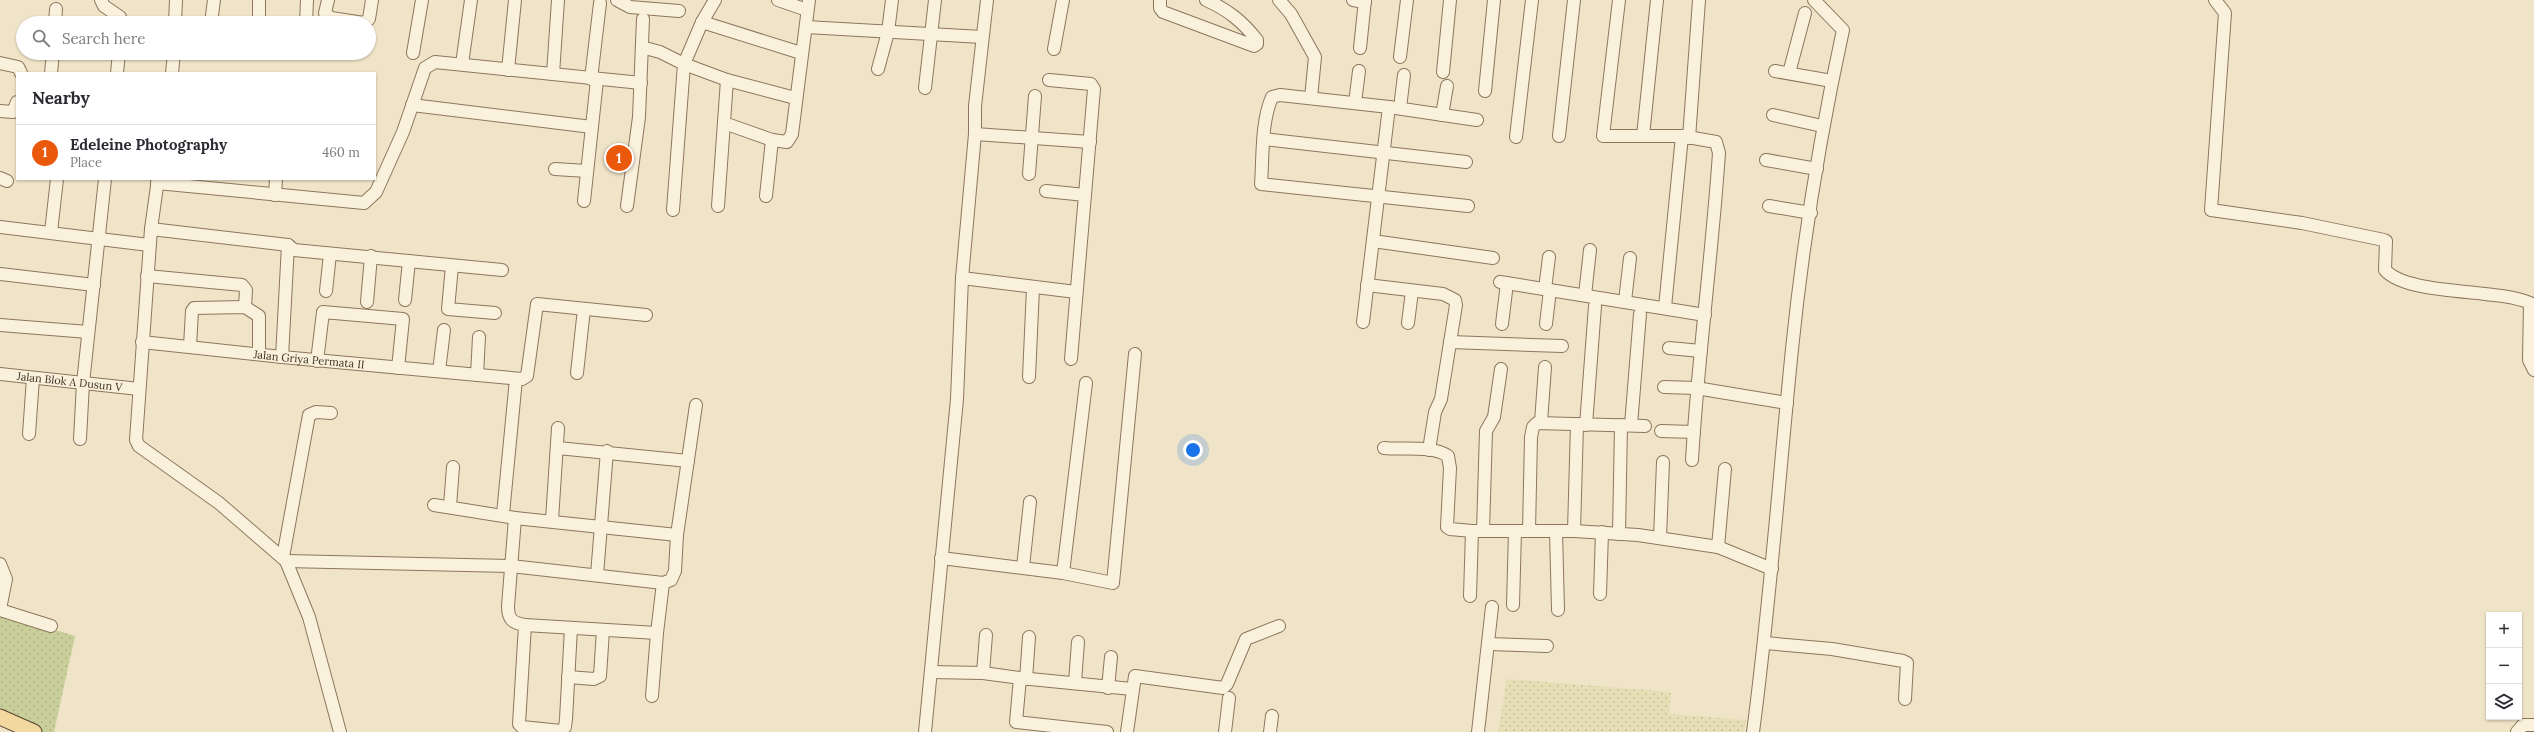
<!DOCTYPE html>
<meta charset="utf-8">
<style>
:root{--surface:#fff;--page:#f7f7f7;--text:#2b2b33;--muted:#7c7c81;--line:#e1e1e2;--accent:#ea580c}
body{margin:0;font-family:Lora,serif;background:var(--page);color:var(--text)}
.controls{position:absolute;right:12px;bottom:12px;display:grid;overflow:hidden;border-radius:0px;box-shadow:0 1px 3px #0004}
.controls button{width:36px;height:36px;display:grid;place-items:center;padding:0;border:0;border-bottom:1px solid var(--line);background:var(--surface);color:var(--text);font:20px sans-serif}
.you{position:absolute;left:1193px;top:450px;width:14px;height:14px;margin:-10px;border:3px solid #fff;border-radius:50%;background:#1a73e8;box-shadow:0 0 0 6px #1a73e833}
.badge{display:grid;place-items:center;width:26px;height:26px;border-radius:50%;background:var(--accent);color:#fff;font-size:13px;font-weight:700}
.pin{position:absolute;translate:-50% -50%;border:2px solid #fff;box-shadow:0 1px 4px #0006}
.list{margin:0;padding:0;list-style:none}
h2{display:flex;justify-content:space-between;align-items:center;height:52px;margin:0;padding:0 16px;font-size:17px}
h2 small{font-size:13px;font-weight:400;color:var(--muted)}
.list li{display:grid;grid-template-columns:26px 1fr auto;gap:12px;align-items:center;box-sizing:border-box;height:56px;padding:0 16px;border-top:1px solid var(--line)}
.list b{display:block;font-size:15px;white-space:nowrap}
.list p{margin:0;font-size:13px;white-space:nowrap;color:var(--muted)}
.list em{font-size:13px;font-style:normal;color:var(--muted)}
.icon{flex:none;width:22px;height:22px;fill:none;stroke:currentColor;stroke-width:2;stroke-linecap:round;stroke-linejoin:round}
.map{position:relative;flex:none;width:2534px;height:732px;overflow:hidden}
.search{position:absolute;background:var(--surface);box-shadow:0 1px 3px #0004;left:16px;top:16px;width:360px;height:44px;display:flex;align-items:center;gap:10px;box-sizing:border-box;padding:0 14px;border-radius:22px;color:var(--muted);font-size:15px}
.panel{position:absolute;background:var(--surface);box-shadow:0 1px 3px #0004;left:16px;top:72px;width:360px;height:108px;border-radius:0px}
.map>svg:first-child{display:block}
</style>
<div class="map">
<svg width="2534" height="732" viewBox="0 0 2534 732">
<defs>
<pattern id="farmland-dots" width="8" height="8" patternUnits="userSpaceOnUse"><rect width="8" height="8" fill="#e6deb5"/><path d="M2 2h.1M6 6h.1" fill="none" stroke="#c6bf9b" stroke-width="1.8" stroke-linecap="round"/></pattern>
<pattern id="green-dots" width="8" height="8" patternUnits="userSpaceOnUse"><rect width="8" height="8" fill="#c9cf9b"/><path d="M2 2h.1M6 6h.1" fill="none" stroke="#aeb285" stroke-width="1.8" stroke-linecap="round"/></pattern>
</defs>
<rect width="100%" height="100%" fill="#f0e4c8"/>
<path fill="url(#farmland-dots)" d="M1507 679 1671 692 1669 714 1746 720 1744 732H1498Z"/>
<path fill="url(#green-dots)" d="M0 613 75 636 54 732H42L0 714Z"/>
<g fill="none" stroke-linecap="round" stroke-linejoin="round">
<g stroke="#8d765c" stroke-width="14">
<g id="minor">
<path d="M101 0 104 6 120 17V23"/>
<path d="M328 0 325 13 331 18 364 23 369 19 372 0"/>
<path d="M617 0 630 7 679 11"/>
<path d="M715 0 702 22 684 64 727 80 795 98"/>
<path d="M778 0 807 10"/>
<path d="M1160 0V8L1163 12 1254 46 1257 44V40C1242 21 1228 10 1206 0"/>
<path d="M1279 0 1291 14 1315 57 1311 98"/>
<path d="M1353 0 1365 2"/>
<path d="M1619 0 1603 136H1682L1716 142 1719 153C1712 256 1698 357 1692 460"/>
<path d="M2215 0 2225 13 2211 210 2302 223 2384 240 2386 241 2385 270C2408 296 2496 288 2530 303L2529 360 2534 370"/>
<path d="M702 22 801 53"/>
<path d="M55 23 56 9"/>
<path d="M175 23 176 0"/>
<path d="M211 23 214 0"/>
<path d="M259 23V0"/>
<path d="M306 23 307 0"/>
<path d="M806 27 982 37"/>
<path d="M1360 48 1365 0"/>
<path d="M1054 49 1063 0"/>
<path d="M642 50 645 48 660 52 684 64 673 210"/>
<path d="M413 53 422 0"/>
<path d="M1400 57 1407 0"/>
<path d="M0 63 18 67 21 73"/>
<path d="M462 64 471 0"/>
<path d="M878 69 888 32 892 0"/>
<path d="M508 70 515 0"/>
<path d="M1775 71 1832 81"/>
<path d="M1443 72 1450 0"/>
<path d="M51 73 53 53"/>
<path d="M117 73 119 53"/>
<path d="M172 73 174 53"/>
<path d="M1789 73 1805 13"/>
<path d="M553 74 558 0"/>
<path d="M591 79 600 3"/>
<path d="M1049 80 1091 84 1094 89 1071 359"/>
<path d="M925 88 935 0"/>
<path d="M1485 91 1494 0"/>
<path d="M1355 103 1359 71"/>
<path d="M412 105 592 127"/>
<path d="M1400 108 1404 75"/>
<path d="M0 111 13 112 17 102"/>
<path d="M1442 115 1447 86"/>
<path d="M1773 115 1822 126"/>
<path d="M724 123 772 140 787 142 792 134 809 0"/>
<path d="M975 134 1090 142"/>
<path d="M1559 136 1574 0"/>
<path d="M1643 136 1657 0"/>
<path d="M1516 137 1532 0"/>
<path d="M1689 138 1699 0"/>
<path d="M1264 139 1466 162"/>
<path d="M1766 160 1817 169"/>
<path d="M555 169 587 171"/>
<path d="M1029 174 1035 96"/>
<path d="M0 178 7 181"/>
<path d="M158 179 151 229 136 440 139 446 219 503 286 561 309 617 340 732"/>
<path d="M157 183 364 203 376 192 403 132 425 68 435 62 641 83"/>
<path d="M1046 191 1085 195"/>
<path d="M275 195 276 179"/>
<path d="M766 196 772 140"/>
<path d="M584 201 597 80"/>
<path d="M627 206 639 117 643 19"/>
<path d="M718 206 727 80"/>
<path d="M1468 206 1261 184C1263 157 1261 122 1272 97L1280 95 1389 107 1477 120"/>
<path d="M1769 206 1811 213"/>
<path d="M0 227 149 245"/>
<path d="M151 229 288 245 294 250 502 270"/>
<path d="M51 232 57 179"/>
<path d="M1373 241 1493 258"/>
<path d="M452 266 448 309 495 313"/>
<path d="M0 274 94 285"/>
<path d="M147 276 242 285 246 290 245 307"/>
<path d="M962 278 1076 292"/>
<path d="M1500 282 1705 315"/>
<path d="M1367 285 1443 294 1455 300 1456 305 1441 399 1435 412 1429 450"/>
<path d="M1545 289 1549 257"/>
<path d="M326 291 330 254"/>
<path d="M1585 295 1590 250"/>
<path d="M405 300 409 261"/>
<path d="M1625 301 1630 258"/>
<path d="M367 302 371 256"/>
<path d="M1665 307 1682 136"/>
<path d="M1363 322 1389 107"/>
<path d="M1408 323 1412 291"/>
<path d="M1502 324 1507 283"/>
<path d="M1546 324 1550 290"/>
<path d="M0 325 88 332"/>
<path id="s1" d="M142 342 282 357 522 379 527 376 537 304 646 315"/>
<path d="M1450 342 1562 346"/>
<path d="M190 346 192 311 194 308 245 307 259 316V354"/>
<path d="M1669 348 1701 351"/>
<path d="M282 357 288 245"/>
<path d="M317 361 323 312 403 319 398 368"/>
<path d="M439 371 444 330"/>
<path d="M577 373 584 309"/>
<path id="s2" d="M0 374 139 389"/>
<path d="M477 375 479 337"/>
<path d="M1029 377 1033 288"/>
<path d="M1664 387 1696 388 1787 403"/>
<path d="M1541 422 1545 367"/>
<path d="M1586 425 1595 306"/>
<path d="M1631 425 1640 314"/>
<path d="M1661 431 1694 432"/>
<path d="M29 434 33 378"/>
<path d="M80 439 83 383 105 179"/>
<path d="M558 448 688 461"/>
<path d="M1384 448C1403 450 1432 445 1448 456L1450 468 1447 527 1450 529 1472 531H1574L1638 535 1718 547 1772 569"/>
<path d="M434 505 515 518 677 535"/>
<path d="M450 506 453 467"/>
<path d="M503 514 516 379"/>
<path d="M515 518 508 606C508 619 512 623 525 625L657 633 663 583"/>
<path d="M552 520 558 428"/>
<path d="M1483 531 1486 431 1494 417 1501 369"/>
<path d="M1529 531 1531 437 1533 427 1537 423 1645 426"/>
<path d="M1556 531 1558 610"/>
<path d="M1574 531 1577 424"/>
<path d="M1619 534 1621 425"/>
<path d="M1660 538 1663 462"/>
<path d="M1718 547 1725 469"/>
<path d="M283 557 309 415 316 412 331 413"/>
<path d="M941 558 1063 573 1113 583 1135 354"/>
<path d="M286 561 511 566 663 583 671 580 675 571 677 535 696 405"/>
<path d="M0 564 6 579 0 609"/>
<path d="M1023 567 1030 502"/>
<path d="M1063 573 1086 383"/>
<path d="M597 575 607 451"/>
<path d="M1600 594 1602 532"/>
<path d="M1470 596 1472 531"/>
<path d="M1513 605 1515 531"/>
<path d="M0 610 51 626"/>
<path d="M525 625 519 724 522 727 561 731 565 727 566 719 571 628"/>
<path d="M1765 643 1832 649 1903 661 1907 663 1905 699"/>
<path d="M1489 644 1547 646"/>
<path d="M931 672 983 673 1020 678 1016 722 1107 732"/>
<path d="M983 673 986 635"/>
<path d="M568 677 594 679 600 676 603 630"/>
<path d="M1020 678 1132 689"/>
<path d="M1026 679 1029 637"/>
<path d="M1075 682 1078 642"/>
<path d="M1108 688 1111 657"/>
<path d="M652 696 657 633"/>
<path d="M925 732 957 399 962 278 975 134V106L987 0"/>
<path d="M1127 732 1135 676 1223 688 1227 684 1246 639 1279 626"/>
<path d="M1225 732 1229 698"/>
<path d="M1270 732 1272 716"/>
<path d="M1478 732 1492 607"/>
<path d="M1753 732C1770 605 1779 477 1792 349 1803 242 1820 135 1843 30L1814 0"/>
<path d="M2517 732 2523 725H2534"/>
</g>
</g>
<g stroke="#5b4430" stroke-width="17">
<path id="major" d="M0 717 34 732"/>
</g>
<use href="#minor" stroke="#faf1dc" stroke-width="12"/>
<use href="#major" stroke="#f3d9a0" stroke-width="15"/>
</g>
<g text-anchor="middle" stroke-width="3" stroke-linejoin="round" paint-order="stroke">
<g font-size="11" fill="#3d2e20" stroke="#f7eed8">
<text dy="4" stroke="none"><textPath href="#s1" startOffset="168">Jalan Griya Permata II</textPath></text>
<text dy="4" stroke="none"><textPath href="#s2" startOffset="70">Jalan Blok A Dusun V</textPath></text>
</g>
</g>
</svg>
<div class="controls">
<button>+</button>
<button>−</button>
<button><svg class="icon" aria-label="layers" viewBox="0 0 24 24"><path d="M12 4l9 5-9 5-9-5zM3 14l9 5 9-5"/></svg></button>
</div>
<div class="you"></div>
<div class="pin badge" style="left:619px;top:158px">1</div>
<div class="search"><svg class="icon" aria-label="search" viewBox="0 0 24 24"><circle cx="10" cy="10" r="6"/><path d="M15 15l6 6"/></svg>Search here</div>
<section class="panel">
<h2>Nearby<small></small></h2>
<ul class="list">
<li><span class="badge">1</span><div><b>Edeleine Photography</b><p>Place</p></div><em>460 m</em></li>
</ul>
</section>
</div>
